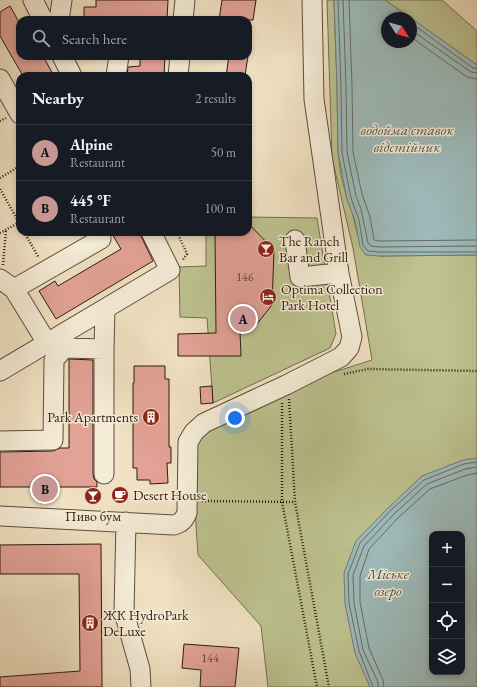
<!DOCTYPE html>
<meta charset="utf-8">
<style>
:root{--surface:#171b24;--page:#20242c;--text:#f1f3f6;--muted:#9ea1a6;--line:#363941;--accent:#c59692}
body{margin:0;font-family:"EB Garamond",serif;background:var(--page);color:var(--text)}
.controls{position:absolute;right:12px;bottom:12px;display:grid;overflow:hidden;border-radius:8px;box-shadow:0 2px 6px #0003}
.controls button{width:36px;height:36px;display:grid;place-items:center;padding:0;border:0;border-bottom:1px solid var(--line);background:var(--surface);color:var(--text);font:20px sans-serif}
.compass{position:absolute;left:381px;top:12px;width:36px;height:36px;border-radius:50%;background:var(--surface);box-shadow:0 2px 6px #0003;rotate:127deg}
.you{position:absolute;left:235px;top:418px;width:14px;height:14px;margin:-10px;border:3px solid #fff;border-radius:50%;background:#1a73e8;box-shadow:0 0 0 6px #1a73e833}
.badge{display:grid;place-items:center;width:26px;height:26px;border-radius:50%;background:var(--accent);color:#111;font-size:13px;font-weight:700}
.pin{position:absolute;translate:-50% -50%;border:2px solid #fff;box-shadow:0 1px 4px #0006}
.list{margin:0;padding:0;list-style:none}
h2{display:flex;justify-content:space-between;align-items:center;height:52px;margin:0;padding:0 16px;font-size:17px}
h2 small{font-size:13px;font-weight:400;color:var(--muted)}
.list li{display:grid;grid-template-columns:26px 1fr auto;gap:12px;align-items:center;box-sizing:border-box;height:56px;padding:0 16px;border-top:1px solid var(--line)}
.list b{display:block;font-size:15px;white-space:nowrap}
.list p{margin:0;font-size:13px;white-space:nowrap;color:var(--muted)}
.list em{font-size:13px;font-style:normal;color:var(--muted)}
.icon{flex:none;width:22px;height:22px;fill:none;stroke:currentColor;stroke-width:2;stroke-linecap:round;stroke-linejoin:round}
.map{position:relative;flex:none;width:477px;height:687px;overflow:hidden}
.search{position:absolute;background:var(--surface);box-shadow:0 2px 6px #0003;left:16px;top:16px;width:236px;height:44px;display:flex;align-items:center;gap:10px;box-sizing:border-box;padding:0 14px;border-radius:12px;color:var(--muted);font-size:15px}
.panel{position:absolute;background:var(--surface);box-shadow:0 2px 6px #0003;left:16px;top:72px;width:236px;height:164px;border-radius:12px}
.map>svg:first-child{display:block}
</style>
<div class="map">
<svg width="477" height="687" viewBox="0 0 477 687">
<rect width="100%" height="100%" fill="#f0e1c2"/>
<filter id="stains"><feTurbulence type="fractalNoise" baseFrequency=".005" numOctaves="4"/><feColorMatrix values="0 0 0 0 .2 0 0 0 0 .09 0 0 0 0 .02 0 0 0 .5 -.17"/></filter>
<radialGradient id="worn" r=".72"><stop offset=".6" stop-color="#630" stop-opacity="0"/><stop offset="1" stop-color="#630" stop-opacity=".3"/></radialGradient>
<path fill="#bdc290" stroke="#746e50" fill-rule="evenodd" d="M327 0H334L337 86 338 153 341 175 347 199 352 211 357 233 379 256 477 255V687H268L261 626 198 555 196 526 195 450 201 436 211 426 315 378 372 360 353 248 332 158ZM432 534H462V672H432Z
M385 0H442L477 31V65Z
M248 217 317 218 336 334 330 348 213 403 207 318 180 317 179 267 206 266V232H248Z"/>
<path fill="#9dbbbb" stroke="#707b77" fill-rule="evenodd" d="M334 0H385L410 18H387V42H411V18L477 65V255L379 256 366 255 360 247 355 221 347 199 338 153 337 86Z
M477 458V687H370L355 653 345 604 344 573 356 541 388 508 422 476 463 460ZM432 534H462V672H432Z"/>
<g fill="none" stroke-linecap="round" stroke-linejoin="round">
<path stroke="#646b66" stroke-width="1" d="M338 0 341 86 342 153 351 198 359 220 363 245 368 251 379 252H477
M343 0 346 86 347 152 356 196 361 209 368 243 371 246 379 247 477 246
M349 0 352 86 353 152 362 194 370 217 374 240 380 241 477 240
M411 23 473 68H477
M411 30 471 72 477 73
M411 37 467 77 477 79
M373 687 359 651 349 603 348 574 360 543 391 510 424 480 464 464 477 462
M378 687V682L363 650 354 603 353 575 364 546 394 514 427 484 465 469 477 467
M384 687 383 680 369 648 360 602V576L369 549 398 518 430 489 467 475 477 473"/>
</g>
<path fill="#e2a296" stroke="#2c1b11" d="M96 0H168L167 20H84V7H96Z
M222 0H256L253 20H219Z
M10 6 20 24V56H43L54 76H23L0 36V12Z
M140 56H165L164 76H127L128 67 140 66Z
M229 56H248L245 76H226Z
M248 223 274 250 272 305 256 325 240 332 241 356H178V334L216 333 215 232H248Z
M111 232H139L153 261 56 319 39 291 55 281 58 286 121 249Z
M69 359 93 360V474L94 479 97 482V487H0V452L53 451 60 448H69Z
M134 366H165V379H169V447H171V463H167L168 483 150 484V480H137V468H133V383H134Z
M212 386 213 403 201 404 200 387Z
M101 544 102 687H0V677L80 671 79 574H0V545Z
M184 644 239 648 235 687H200L201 670 182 668Z"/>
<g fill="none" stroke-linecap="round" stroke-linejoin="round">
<g stroke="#5d4c3d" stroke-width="21">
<path id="minor" d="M33 0 43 20
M59 20 62 0
M183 20 185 0
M62 56 72 76
M116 76 119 56
M178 76 180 56
M0 79 20 114
M295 240 300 277 339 273
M0 279 14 289
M47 343 14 289 101 239 97 232
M104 349V474
M0 371 170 270 151 232
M0 441 53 440 54 360 64 348 104 349 105 309
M0 516 174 525C181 523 184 520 187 513L188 442 194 432 204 423 286 385 341 357 349 348 352 337 339 273 314 99 312 0
M126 522 124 612 140 669 141 687"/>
</g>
<path stroke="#2c1b11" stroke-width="2.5" stroke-dasharray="1 2" stroke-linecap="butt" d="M0 121 6 118
M0 178 20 166
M0 189 20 224
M24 232 39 258
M177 232 187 254 182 261
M0 233 20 222
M3 265 6 230
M344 374 368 369 477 371
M289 399 295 502 329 687
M282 403V502L317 687
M202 501 295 502"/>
<use href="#minor" stroke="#f5ecd7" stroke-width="19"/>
</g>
<defs>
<g id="bar-disc" transform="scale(0.9)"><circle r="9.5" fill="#8f2418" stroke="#f5ecd7"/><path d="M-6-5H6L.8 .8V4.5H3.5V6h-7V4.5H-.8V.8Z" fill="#fff"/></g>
<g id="hotel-disc" transform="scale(0.9)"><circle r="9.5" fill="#8f2418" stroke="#f5ecd7"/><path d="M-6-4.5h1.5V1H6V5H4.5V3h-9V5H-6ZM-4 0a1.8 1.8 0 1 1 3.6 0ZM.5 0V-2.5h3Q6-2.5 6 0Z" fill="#fff"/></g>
<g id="building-disc" transform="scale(0.9)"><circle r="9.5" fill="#8f2418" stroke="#f5ecd7"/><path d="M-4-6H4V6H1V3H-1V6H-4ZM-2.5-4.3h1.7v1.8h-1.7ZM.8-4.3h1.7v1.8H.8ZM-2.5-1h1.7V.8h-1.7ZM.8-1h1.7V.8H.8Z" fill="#fff"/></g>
<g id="cafe-disc" transform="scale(0.9)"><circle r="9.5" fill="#8f2418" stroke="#f5ecd7"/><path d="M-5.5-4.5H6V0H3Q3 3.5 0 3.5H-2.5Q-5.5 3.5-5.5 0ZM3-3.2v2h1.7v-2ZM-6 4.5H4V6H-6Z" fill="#fff"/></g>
</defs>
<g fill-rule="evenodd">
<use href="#bar-disc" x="266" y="249"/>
<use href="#hotel-disc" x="268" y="297"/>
<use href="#building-disc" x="151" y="417"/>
<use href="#cafe-disc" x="120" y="495"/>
<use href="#bar-disc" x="93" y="496"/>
<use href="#building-disc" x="90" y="623"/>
</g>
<g text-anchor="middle" stroke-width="3" stroke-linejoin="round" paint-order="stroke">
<g font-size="12" fill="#5a3d32">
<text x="245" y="281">146</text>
<text x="210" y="662">144</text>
</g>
<g font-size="14" fill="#2c1b11" stroke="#f5ecd7" text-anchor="start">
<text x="279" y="246">The Ranch<tspan x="279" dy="16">Bar and Grill</tspan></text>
<text x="281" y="294">Optima Collection<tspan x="281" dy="16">Park Hotel</tspan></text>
<text x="138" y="422" text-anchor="end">Park Apartments</text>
<text x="133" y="500">Desert House</text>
<text x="93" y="521" text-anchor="middle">Пиво бум</text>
<text x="103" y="620">ЖК HydroPark<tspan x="103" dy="16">DeLuxe</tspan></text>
</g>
<g font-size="15" font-style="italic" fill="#54534c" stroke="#f5ecd7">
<text x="407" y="135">водойма ставок<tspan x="407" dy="17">відстійник</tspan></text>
<text x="388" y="579">Міське<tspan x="388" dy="17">озеро</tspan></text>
</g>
</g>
<rect width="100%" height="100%" filter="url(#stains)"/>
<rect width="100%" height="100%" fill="url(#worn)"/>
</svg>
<div class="controls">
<button>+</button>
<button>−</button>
<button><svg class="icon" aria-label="locate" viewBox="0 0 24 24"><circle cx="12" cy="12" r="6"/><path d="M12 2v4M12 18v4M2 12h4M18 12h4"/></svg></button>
<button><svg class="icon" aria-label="layers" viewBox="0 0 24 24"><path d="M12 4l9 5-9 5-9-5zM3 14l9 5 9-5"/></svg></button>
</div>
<svg class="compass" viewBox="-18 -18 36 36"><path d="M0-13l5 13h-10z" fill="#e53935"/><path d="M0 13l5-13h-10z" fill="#9ea1a6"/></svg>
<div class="you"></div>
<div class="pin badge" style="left:243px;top:319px">A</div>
<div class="pin badge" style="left:45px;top:489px">B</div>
<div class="search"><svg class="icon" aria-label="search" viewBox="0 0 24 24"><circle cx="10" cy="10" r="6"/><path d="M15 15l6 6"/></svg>Search here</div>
<section class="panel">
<h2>Nearby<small>2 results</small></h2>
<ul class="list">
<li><span class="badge">A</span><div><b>Alpine</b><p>Restaurant</p></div><em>50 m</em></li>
<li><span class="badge">B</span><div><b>445 °F</b><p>Restaurant</p></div><em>100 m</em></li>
</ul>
</section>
</div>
